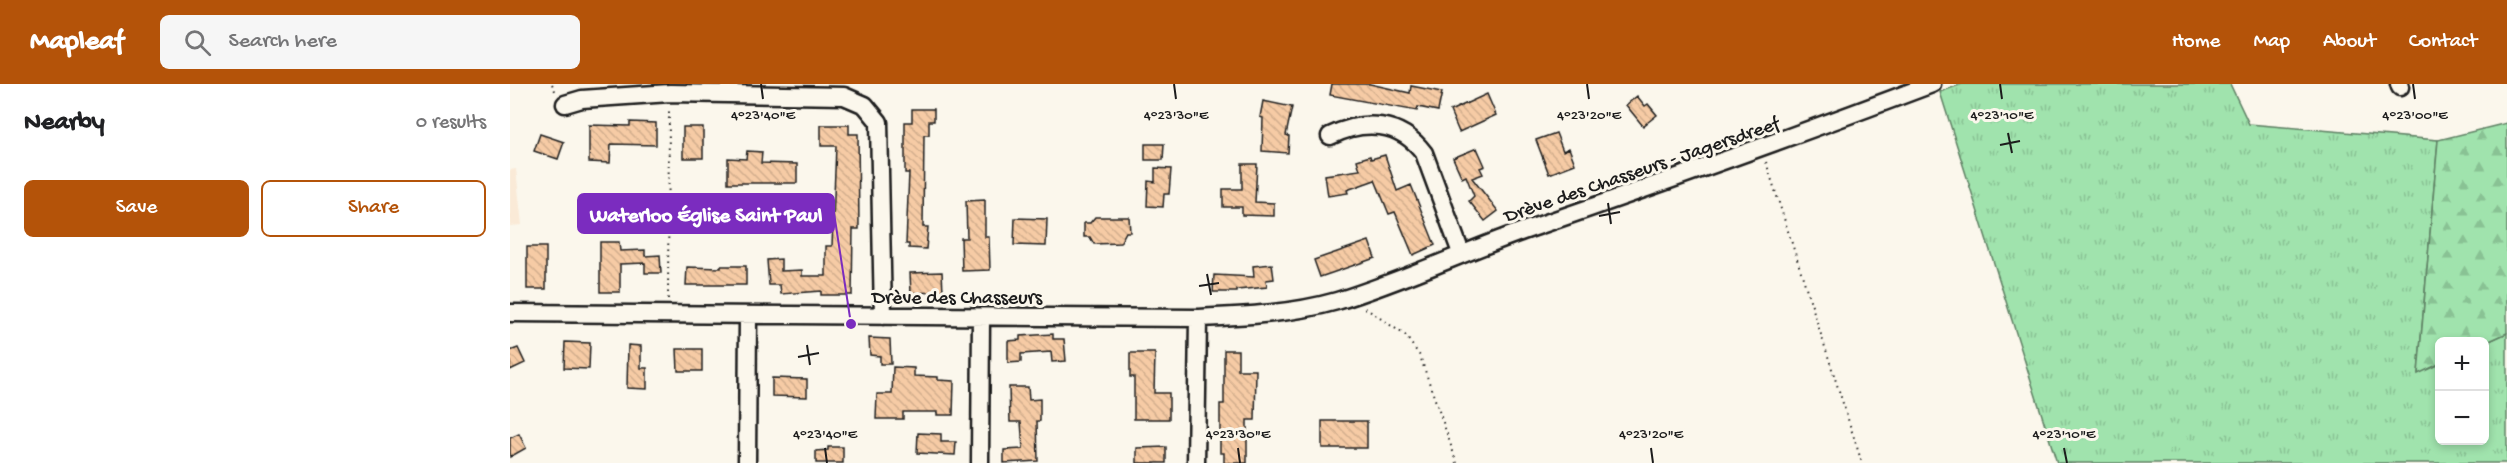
<!DOCTYPE html>
<meta charset="utf-8">
<style>
:root{--surface:#fff;--page:#f6f6f6;--text:#202124;--muted:#757577;--line:#e0e0e0;--accent:#b45309}
body{margin:0;font-family:"Gochi Hand",sans-serif;background:var(--page);color:var(--text)}
.controls{position:absolute;right:18px;bottom:18px;display:grid;overflow:hidden;border-radius:9px;box-shadow:0 3px 9px #0003}
.controls button{width:54px;height:54px;display:grid;place-items:center;padding:0;border:0;border-bottom:2px solid var(--line);background:var(--surface);color:var(--text);font:30px sans-serif}
.list{margin:0;padding:0;list-style:none}
h2{display:flex;justify-content:space-between;align-items:center;height:78px;margin:0;padding:0 24px;font-size:26px}
h2 small{font-size:20px;font-weight:400;color:var(--muted)}
.actions{display:flex;gap:12px;padding:18px 24px}
.actions a{flex:1;padding:14px 0;border:2px solid var(--accent);border-radius:9px;text-align:center;font-size:21px;color:var(--accent)}
.actions .main{background:var(--accent);color:#fff}
.icon{flex:none;width:33px;height:33px;fill:none;stroke:currentColor;stroke-width:2;stroke-linecap:round;stroke-linejoin:round}
.map{position:relative;flex:none;width:1997px;height:379px;overflow:hidden}
header{display:flex;align-items:center;gap:36px;box-sizing:border-box;height:84px;padding:0 30px;background:var(--accent);color:#fff}
header strong{font-size:28px}
nav{display:flex;gap:33px;margin-inline-start:auto;font-size:21px}
.search{width:420px;height:54px;background:var(--page);display:flex;align-items:center;gap:15px;box-sizing:border-box;padding:0 21px;border-radius:9px;color:var(--muted);font-size:22px}
main{display:flex}
aside{flex:1;background:var(--surface)}
.map>svg:first-child{display:block}
</style>
<header>
<strong>Mapleaf</strong>
<div class="search"><svg class="icon" aria-label="search" viewBox="0 0 24 24"><circle cx="10" cy="10" r="6"/><path d="M15 15l6 6"/></svg>Search here</div>
<nav><a>Home</a><a>Map</a><a>About</a><a>Contact</a></nav>
</header>
<main>
<aside>
<h2>Nearby<small>0 results</small></h2>
<ul class="list">
</ul>
<div class="actions"><a class="main">Save</a><a>Share</a></div>
</aside>
<div class="map">
<svg width="1997" height="379" viewBox="0 0 1997 379">
<defs>
<pattern id="grass-tufts" width="24" height="20" patternUnits="userSpaceOnUse" patternTransform="scale(1.5)"><rect width="24" height="20" fill="#a0e3ad"/><path d="M3 7l-1-3M5 7V3M7 7l1-3M15 17l-1-3M17 17v-4M19 17l1-3" fill="none" stroke="#89c294"/></pattern>
<pattern id="forest-firs" width="22" height="20" patternUnits="userSpaceOnUse" patternTransform="scale(1.5)"><rect width="22" height="20" fill="#a0e3ad"/><path d="M5 1l3.5 6h-7zM16 11l3.5 6h-7z" fill="#89c294"/></pattern>
<pattern id="building-back-hatch" width="6" height="6" patternUnits="userSpaceOnUse" patternTransform="scale(1.5)"><rect width="6" height="6" fill="#f6cba5"/><path d="M-1 5l2 2M0 0l6 6M5-1l2 2" fill="none" stroke="#d2ae8d"/></pattern>
</defs>
<rect width="100%" height="100%" fill="#fbf7ec"/>
<filter id="ink" filterUnits="userSpaceOnUse"><feTurbulence type="fractalNoise" baseFrequency=".0167" numOctaves="2"/><feDisplacementMap in="SourceGraphic" scale="12" xChannelSelector="R" yChannelSelector="G"/><feConvolveMatrix kernelMatrix="1 2 1 2 8 2 1 2 1" color-interpolation-filters="sRGB"/></filter>
<g filter="url(#ink)">
<path fill="#faead7" d="M6 85 12 141 0 142V86Z"/>
<path fill="url(#grass-tufts)" stroke="#5e8064" stroke-width="1.5" d="M1452 0H1720L1739 40 1928 56 1908 289 1929 280 1930 356H1974L1975 259 1997 249V379H1547L1430 8Z"/>
<path fill="url(#forest-firs)" stroke="#5e8064" stroke-width="1.5" d="M1997 39V249L1975 259 1930 258 1929 280 1908 290 1928 56Z"/>
<path fill="url(#building-back-hatch)" stroke="#1c1c1c" stroke-width="1.5" d="M822 0H860L900 9 901 2 932 8 928 27 908 23 907 27 820 11Z
M977 10 986 31 949 48 940 27Z
M1127 12 1135 22 1138 20 1147 31 1133 42 1116 21Z
M753 17 782 23 776 51 779 52 778 69 752 67 753 34 750 33Z
M402 25H424V37H419V51H414L413 143H418L416 165 399 164V160H396L399 89H395V38H402Z
M120 38 146 39V61L101 60 100 79 79 78V41L120 42Z
M311 41H339V50H348L349 145H343L342 211H311V207L271 210 270 201H259L257 176 271 175V187L292 186V192H316V162H322L326 62H311Z
M173 43H193V74H173Z
M1046 49 1053 67 1059 64 1065 80 1039 90 1026 56Z
M30 50 54 58 48 75 24 67Z
M635 60H654L653 76H635Z
M967 64 975 82 970 84 973 90 962 94 988 127 975 137 959 117 964 112 956 92 952 94 943 74Z
M237 67 252 68 251 79 287 80V99H218V74L236 75Z
M875 71 887 107 901 101 925 161 903 171 885 128 879 130 865 96 837 106 838 109 818 112 815 91 850 86 847 76 860 72 861 75Z
M732 80H747L745 118 764 119V132L732 131V123H713V105H732Z
M645 84 661 85 659 110H654L653 123 637 122 638 97 645 98Z
M475 116V153H479L480 186 452 187 451 154H457L456 117Z
M585 133H619L620 148H616L610 159 584 160 580 153H574V139H580Z
M505 134 537 135 536 162 504 161Z
M859 157 865 174 810 193 804 176Z
M90 158H109L110 167 135 166V172L150 171 151 189H135V179L110 180V208H90Z
M17 163H36V205H17Z
M762 180 764 195 756 196 757 203 727 206V208H703L704 191 744 193 743 182Z
M211 182H236V201H176L177 183 211 184Z
M432 188 433 208 401 209 400 189Z
M543 250V255H554L556 277 542 278 541 268 511 270V278L498 279V257L510 256V252Z
M359 254 380 255 381 280H370V272L360 271Z
M55 258 80 259 79 285 54 284Z
M118 261 131 262V284H137V305L117 304Z
M8 264 15 279 0 286V267Z
M167 265H192V287H168Z
M714 266H728V286H746L745 336H737V379H714V369H710V320H714Z
M620 269H645L644 309H659V335H624V293H620Z
M383 283 404 284V292L428 293V296L444 297 443 331H427V328H393V335H366L367 310H382Z
M262 294 297 295V313L262 312Z
M499 303H518L519 316 530 315V337H527L528 377 494 379V366L513 365 511 338H500Z
M812 337H857V364H812Z
M408 349 431 350V358H446L445 371 407 369Z
M9 350 16 364 0 373V354Z
M318 363H333V379H306V367L318 366Z
M656 363V379H627V364Z"/>
<g fill="none" stroke-linecap="round" stroke-linejoin="round">
<g stroke="#1c1c1c" stroke-width="21">
<path id="minor" d="M1889 0 1890 3
M55 20 72 15 160 9 334 12 355 21 369 38 373 232
M820 52C854 35 890 37 914 69L951 169
M0 229 688 234C734 232 782 230 827 217 890 198 951 169 1013 147 1150 100 1287 51 1422 0
M237 379 238 231
M470 379 471 233
M686 379 688 234"/>
</g>
<path stroke="#1c1c1c" stroke-width="2" stroke-dasharray="1.5 4.5" stroke-linecap="butt" d="M42 0 46 9
M1256 78 1352 379
M158 215 159 25
M855 224 895 251 910 272 947 379"/>
<use href="#minor" stroke="#fbf7ec" stroke-width="16"/>
</g>
</g>
<path fill="none" stroke="#1c1c1c" stroke-width="2" d="M251 0 253 15M664 0 666 15M1077 0 1079 15M1490 0 1492 15M1903 0 1905 15M1498 49 1502 69M1490 61 1510 57M1098 119 1101 140M1089 132 1110 128M697 190 701 211M689 202 709 199M297 261 300 281M288 273 309 269M315 364 317 379M728 364 730 379M1141 364 1143 379M1554 364 1557 379"/>
<g text-anchor="middle" stroke-width="6" stroke-linejoin="round" paint-order="stroke">
<g font-size="20" fill="#1c1c1c" stroke="#fbf7ec">
<text transform="translate(1131 84) rotate(-19)" y="7">Drève des Chasseurs - Jagersdreef</text>
<text x="447" y="219">Drève des Chasseurs</text>
</g>
</g>
<g font-size="15" text-anchor="middle" fill="#1c1c1c" stroke="#fbf7ec" stroke-width="6" stroke-linejoin="round" paint-order="stroke">
<text x="253" y="35">4°23'40"E</text>
<text x="666" y="35">4°23'30"E</text>
<text x="1079" y="35">4°23'20"E</text>
<text x="1492" y="35">4°23'10"E</text>
<text x="1905" y="35">4°23'00"E</text>
<text x="315" y="354">4°23'40"E</text>
<text x="728" y="354">4°23'30"E</text>
<text x="1141" y="354">4°23'20"E</text>
<text x="1554" y="354">4°23'10"E</text>
</g>
<path fill="none" stroke="#7b2cbf" stroke-width="2" d="M341 240L324 129"/>
<circle fill="#7b2cbf" stroke="#fbf7ec" stroke-width="2" cx="341" cy="240" r="6"/>
<rect fill="#7b2cbf" stroke="#7b2cbf" stroke-width="2" x="68" y="110" width="256" height="39" rx="6"/>
<g font-size="21" text-anchor="middle" font-weight="bold" fill="#fff">
<text x="196" y="137">Waterloo Église Saint Paul</text>
</g>
</svg>
<div class="controls">
<button>+</button>
<button>−</button>
</div>
</div>
</main>
